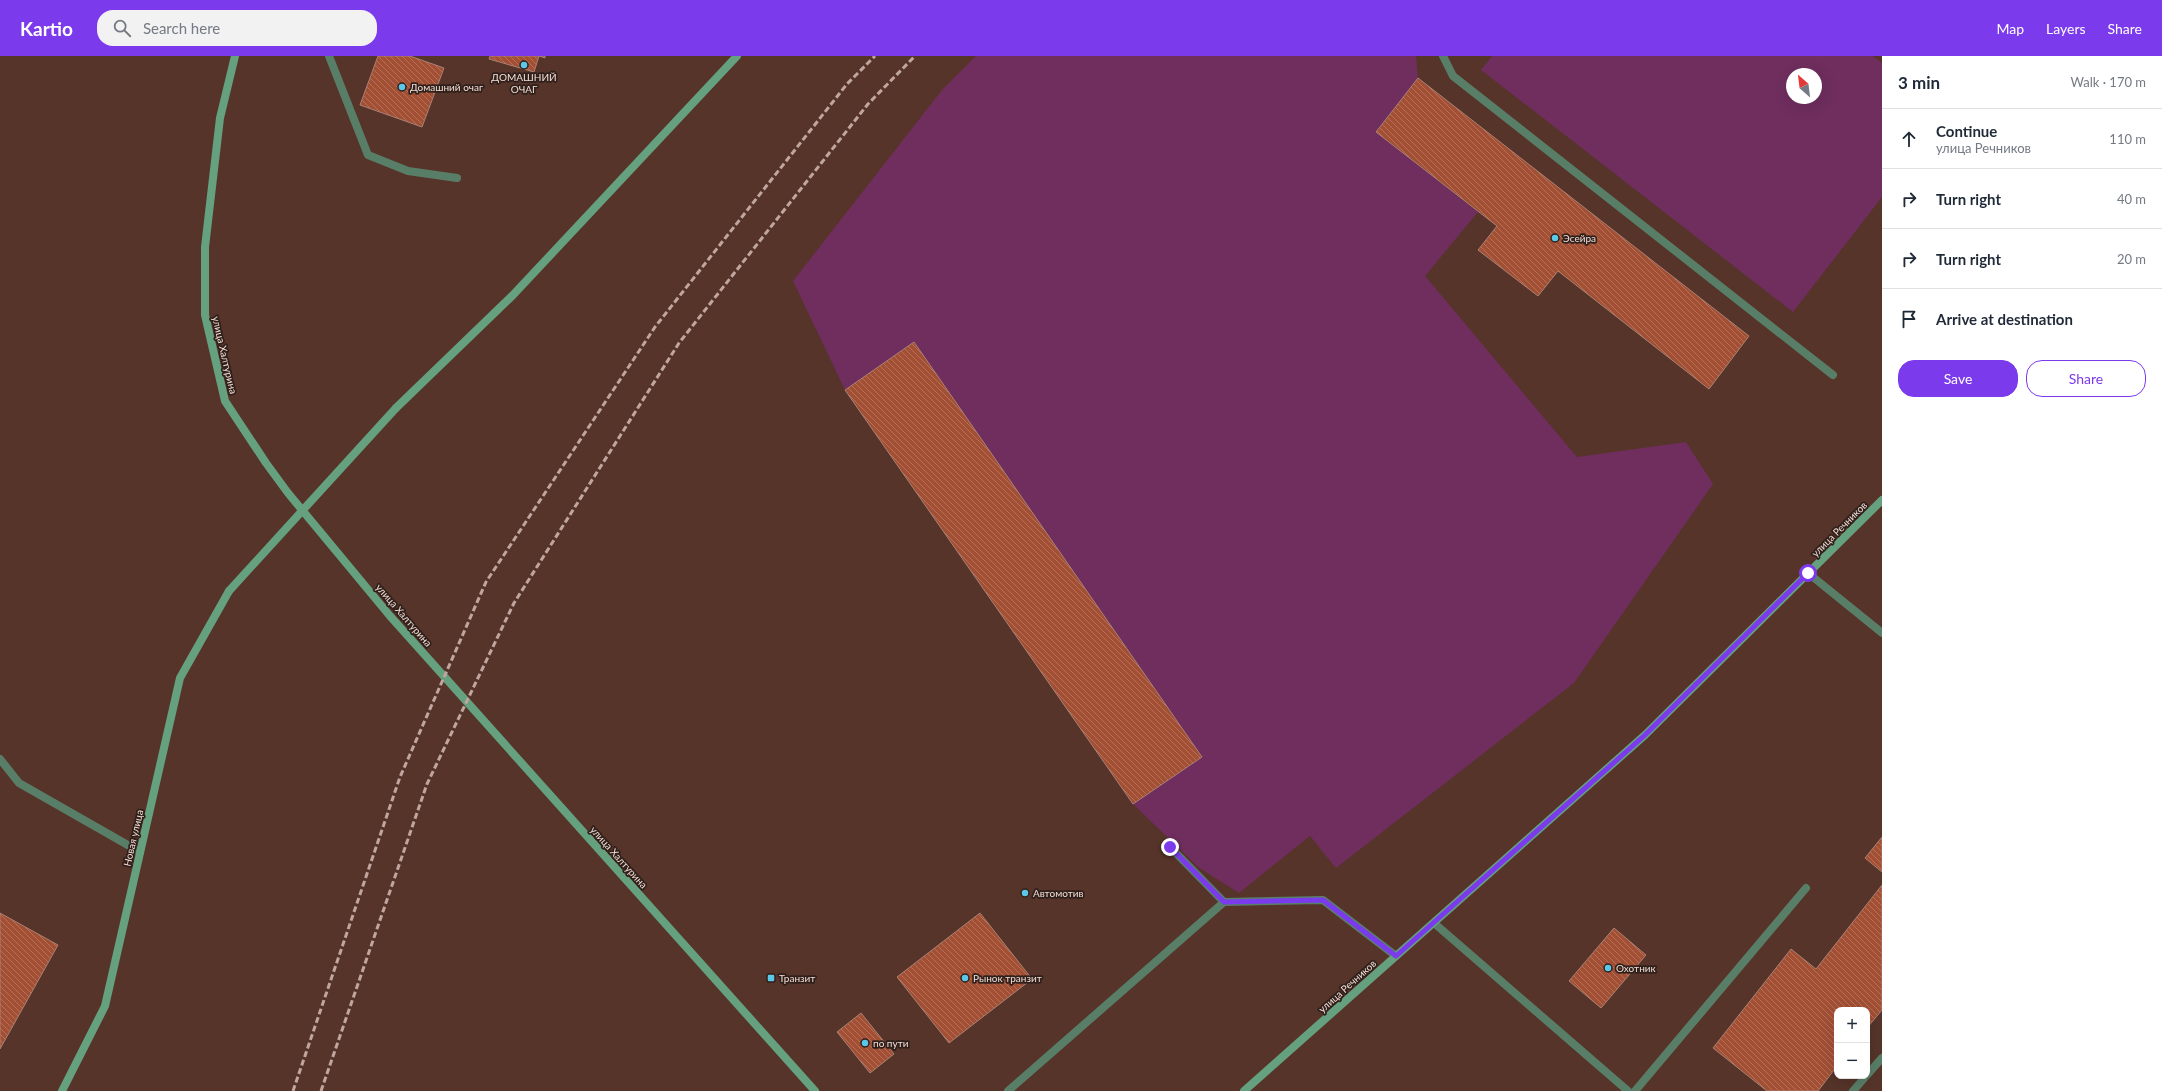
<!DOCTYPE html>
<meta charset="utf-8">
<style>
:root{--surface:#fff;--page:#f2f2f3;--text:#1f2937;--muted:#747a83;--line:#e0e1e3;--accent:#7c3aed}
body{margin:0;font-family:Lato,sans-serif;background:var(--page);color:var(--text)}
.controls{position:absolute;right:12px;bottom:12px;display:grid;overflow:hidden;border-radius:8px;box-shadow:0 4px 16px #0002}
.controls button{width:36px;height:36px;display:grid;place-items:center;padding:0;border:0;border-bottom:1px solid var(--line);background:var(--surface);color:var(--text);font:20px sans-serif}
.compass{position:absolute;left:1786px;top:12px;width:36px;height:36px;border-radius:50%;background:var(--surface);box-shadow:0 4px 16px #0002;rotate:332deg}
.stop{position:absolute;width:12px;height:12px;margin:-9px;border:3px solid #7c3aed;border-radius:50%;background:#fff}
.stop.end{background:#7c3aed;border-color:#fff;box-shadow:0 1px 4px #0008}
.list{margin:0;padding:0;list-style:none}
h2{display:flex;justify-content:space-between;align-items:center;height:52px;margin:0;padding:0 16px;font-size:17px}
h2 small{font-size:13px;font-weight:400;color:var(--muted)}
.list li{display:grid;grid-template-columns:26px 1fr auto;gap:12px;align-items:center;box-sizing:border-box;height:60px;padding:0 16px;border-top:1px solid var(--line)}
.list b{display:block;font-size:15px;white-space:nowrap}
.list p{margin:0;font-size:13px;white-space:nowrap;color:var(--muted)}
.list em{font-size:13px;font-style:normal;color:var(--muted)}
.actions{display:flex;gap:8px;padding:12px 16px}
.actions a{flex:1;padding:9px 0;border:1px solid var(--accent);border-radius:16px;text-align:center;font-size:14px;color:var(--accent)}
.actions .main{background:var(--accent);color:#fff}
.icon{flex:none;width:22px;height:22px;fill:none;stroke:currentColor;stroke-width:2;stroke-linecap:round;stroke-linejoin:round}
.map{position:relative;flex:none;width:1882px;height:1035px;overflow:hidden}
header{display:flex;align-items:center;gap:24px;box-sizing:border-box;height:56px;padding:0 20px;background:var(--accent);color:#fff}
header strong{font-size:19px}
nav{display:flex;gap:22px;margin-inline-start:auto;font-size:14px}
.search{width:280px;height:36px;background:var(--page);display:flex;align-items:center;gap:10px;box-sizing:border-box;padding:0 14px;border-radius:16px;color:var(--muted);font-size:15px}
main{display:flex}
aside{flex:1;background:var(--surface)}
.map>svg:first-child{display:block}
</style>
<header>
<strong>Kartio</strong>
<div class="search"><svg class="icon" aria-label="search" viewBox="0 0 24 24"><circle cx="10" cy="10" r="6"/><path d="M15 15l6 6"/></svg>Search here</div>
<nav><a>Map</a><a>Layers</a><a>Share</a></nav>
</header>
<main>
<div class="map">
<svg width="1882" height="1035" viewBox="0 0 1882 1035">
<defs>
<pattern id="building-back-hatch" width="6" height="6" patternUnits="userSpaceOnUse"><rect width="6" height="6" fill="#a24f34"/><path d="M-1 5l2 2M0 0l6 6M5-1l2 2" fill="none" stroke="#b4705a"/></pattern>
</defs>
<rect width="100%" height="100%" fill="#563429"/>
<path fill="#6f2e5e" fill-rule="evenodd" d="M976 0H1416L1418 22 1376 76 1478 156 1425 220 1577 401 1686 386 1713 428 1574 627 1336 812 1310 780 1239 837 1198 811 1133 748 845 334 793 225 942 34Z
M1492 0H1873L1882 7V141L1793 256 1481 14ZM1792 18H1816V42H1792Z"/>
<path fill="url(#building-back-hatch)" stroke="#a98174" d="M378 0H410L444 12 422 71 360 49Z
M490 0H545V2L539 0 534 16 489 3Z
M1418 22 1749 280 1709 333 1558 215 1538 240 1478 194 1497 170 1376 76Z
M914 286 1202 701 1133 748 845 334Z
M1882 781V816L1865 802Z
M1882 829V954L1867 972V954H1837V1010L1818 1035H1767L1713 992 1791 893 1816 913Z
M0 857 58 889 0 993Z
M980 857 1032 923 949 987 897 921Z
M1614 872 1646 899 1601 952 1569 925Z
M861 957 894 998 870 1017 837 976Z"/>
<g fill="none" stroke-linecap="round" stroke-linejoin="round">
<path stroke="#597e68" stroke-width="8" d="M329 0 368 99 408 115 457 122
M1443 0 1453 20 1833 319
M1808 517 1882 577
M1170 791 1224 846
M1434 867 1628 1035
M1867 1019 1882 1002
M1008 1035 1224 846 1323 844 1396 900
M1635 1035 1806 832
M1853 1035 1866 1020"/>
<path stroke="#597e68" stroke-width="8" d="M0 703 19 727 140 796"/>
<path stroke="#65a07f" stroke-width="8" d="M235 0 220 62 205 191V259L225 345 266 407 288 437 390 560 815 1035
M396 352 513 239 737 0
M62 1035 105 950 180 622 229 535
M1244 1035 1645 679 1882 444"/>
<path stroke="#c0a69e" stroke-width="3" stroke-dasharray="6 3" stroke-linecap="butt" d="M293 1035 400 721 486 526 655 271 847 28 875 0
M321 1035 427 728 514 547 679 287 868 48 915 0"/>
<path stroke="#65a07f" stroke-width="8" d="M229 535 396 352"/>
</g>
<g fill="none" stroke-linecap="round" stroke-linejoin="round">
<path stroke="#7c3aed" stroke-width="5" d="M1170 791 1224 846 1323 844 1396 900 1645 679 1808 517"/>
</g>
<g fill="#5ac8e6" stroke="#30201b" stroke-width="1.5">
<circle cx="524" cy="9" r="4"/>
<circle cx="402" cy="31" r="4"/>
<circle cx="1555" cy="182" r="4"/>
<circle cx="1025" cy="837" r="4"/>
<circle cx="1608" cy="912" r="4"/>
<rect x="767" y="918" width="8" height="8" rx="2"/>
<circle cx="965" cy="922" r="4"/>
<circle cx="865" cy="987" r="4"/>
</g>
<g text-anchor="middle" stroke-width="3.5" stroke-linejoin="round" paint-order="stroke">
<g font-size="10" fill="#f3ddd6" stroke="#30201b" text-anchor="start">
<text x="524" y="25" text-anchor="middle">ДОМАШНИЙ<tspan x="524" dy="12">ОЧАГ</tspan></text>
<text x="410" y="35">Домашний очаг</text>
<text x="1563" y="186">Эсейра</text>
<text x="1033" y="841">Автомотив</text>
<text x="1616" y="916">Охотник</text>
<text x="779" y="926">Транзит</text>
<text x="973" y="926">Рынок транзит</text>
<text x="873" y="991">по пути</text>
</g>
<g font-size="10" fill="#f3ddd6" stroke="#30201b">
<text transform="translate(225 299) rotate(77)" y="4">улица Халтурина</text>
<text transform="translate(1839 473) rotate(-45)" y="4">улица Речников</text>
<text transform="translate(404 559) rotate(49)" y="4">улица Халтурина</text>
<text transform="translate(133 782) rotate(-77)" y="4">Новая улица</text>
<text transform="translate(619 801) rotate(48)" y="4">улица Халтурина</text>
<text transform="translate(1347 930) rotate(-42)" y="4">улица Речников</text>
</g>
</g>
</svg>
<div class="controls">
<button>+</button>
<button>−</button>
</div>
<svg class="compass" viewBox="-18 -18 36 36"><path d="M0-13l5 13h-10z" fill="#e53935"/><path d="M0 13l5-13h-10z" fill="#747a83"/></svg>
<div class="stop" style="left:1808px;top:517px"></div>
<div class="stop end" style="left:1170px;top:791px"></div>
</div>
<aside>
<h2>3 min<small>Walk · 170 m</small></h2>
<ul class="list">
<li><svg class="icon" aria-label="ahead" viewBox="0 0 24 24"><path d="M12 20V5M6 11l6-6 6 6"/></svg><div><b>Continue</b><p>улица Речников</p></div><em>110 m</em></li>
<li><svg class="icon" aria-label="right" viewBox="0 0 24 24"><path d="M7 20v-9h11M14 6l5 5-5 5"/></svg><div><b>Turn right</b></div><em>40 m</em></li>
<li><svg class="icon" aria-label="right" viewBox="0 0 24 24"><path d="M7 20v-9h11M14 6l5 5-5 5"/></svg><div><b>Turn right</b></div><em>20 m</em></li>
<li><svg class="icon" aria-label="arrive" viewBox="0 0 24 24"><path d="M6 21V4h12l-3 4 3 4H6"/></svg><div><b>Arrive at destination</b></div></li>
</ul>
<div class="actions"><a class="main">Save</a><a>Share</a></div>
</aside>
</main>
